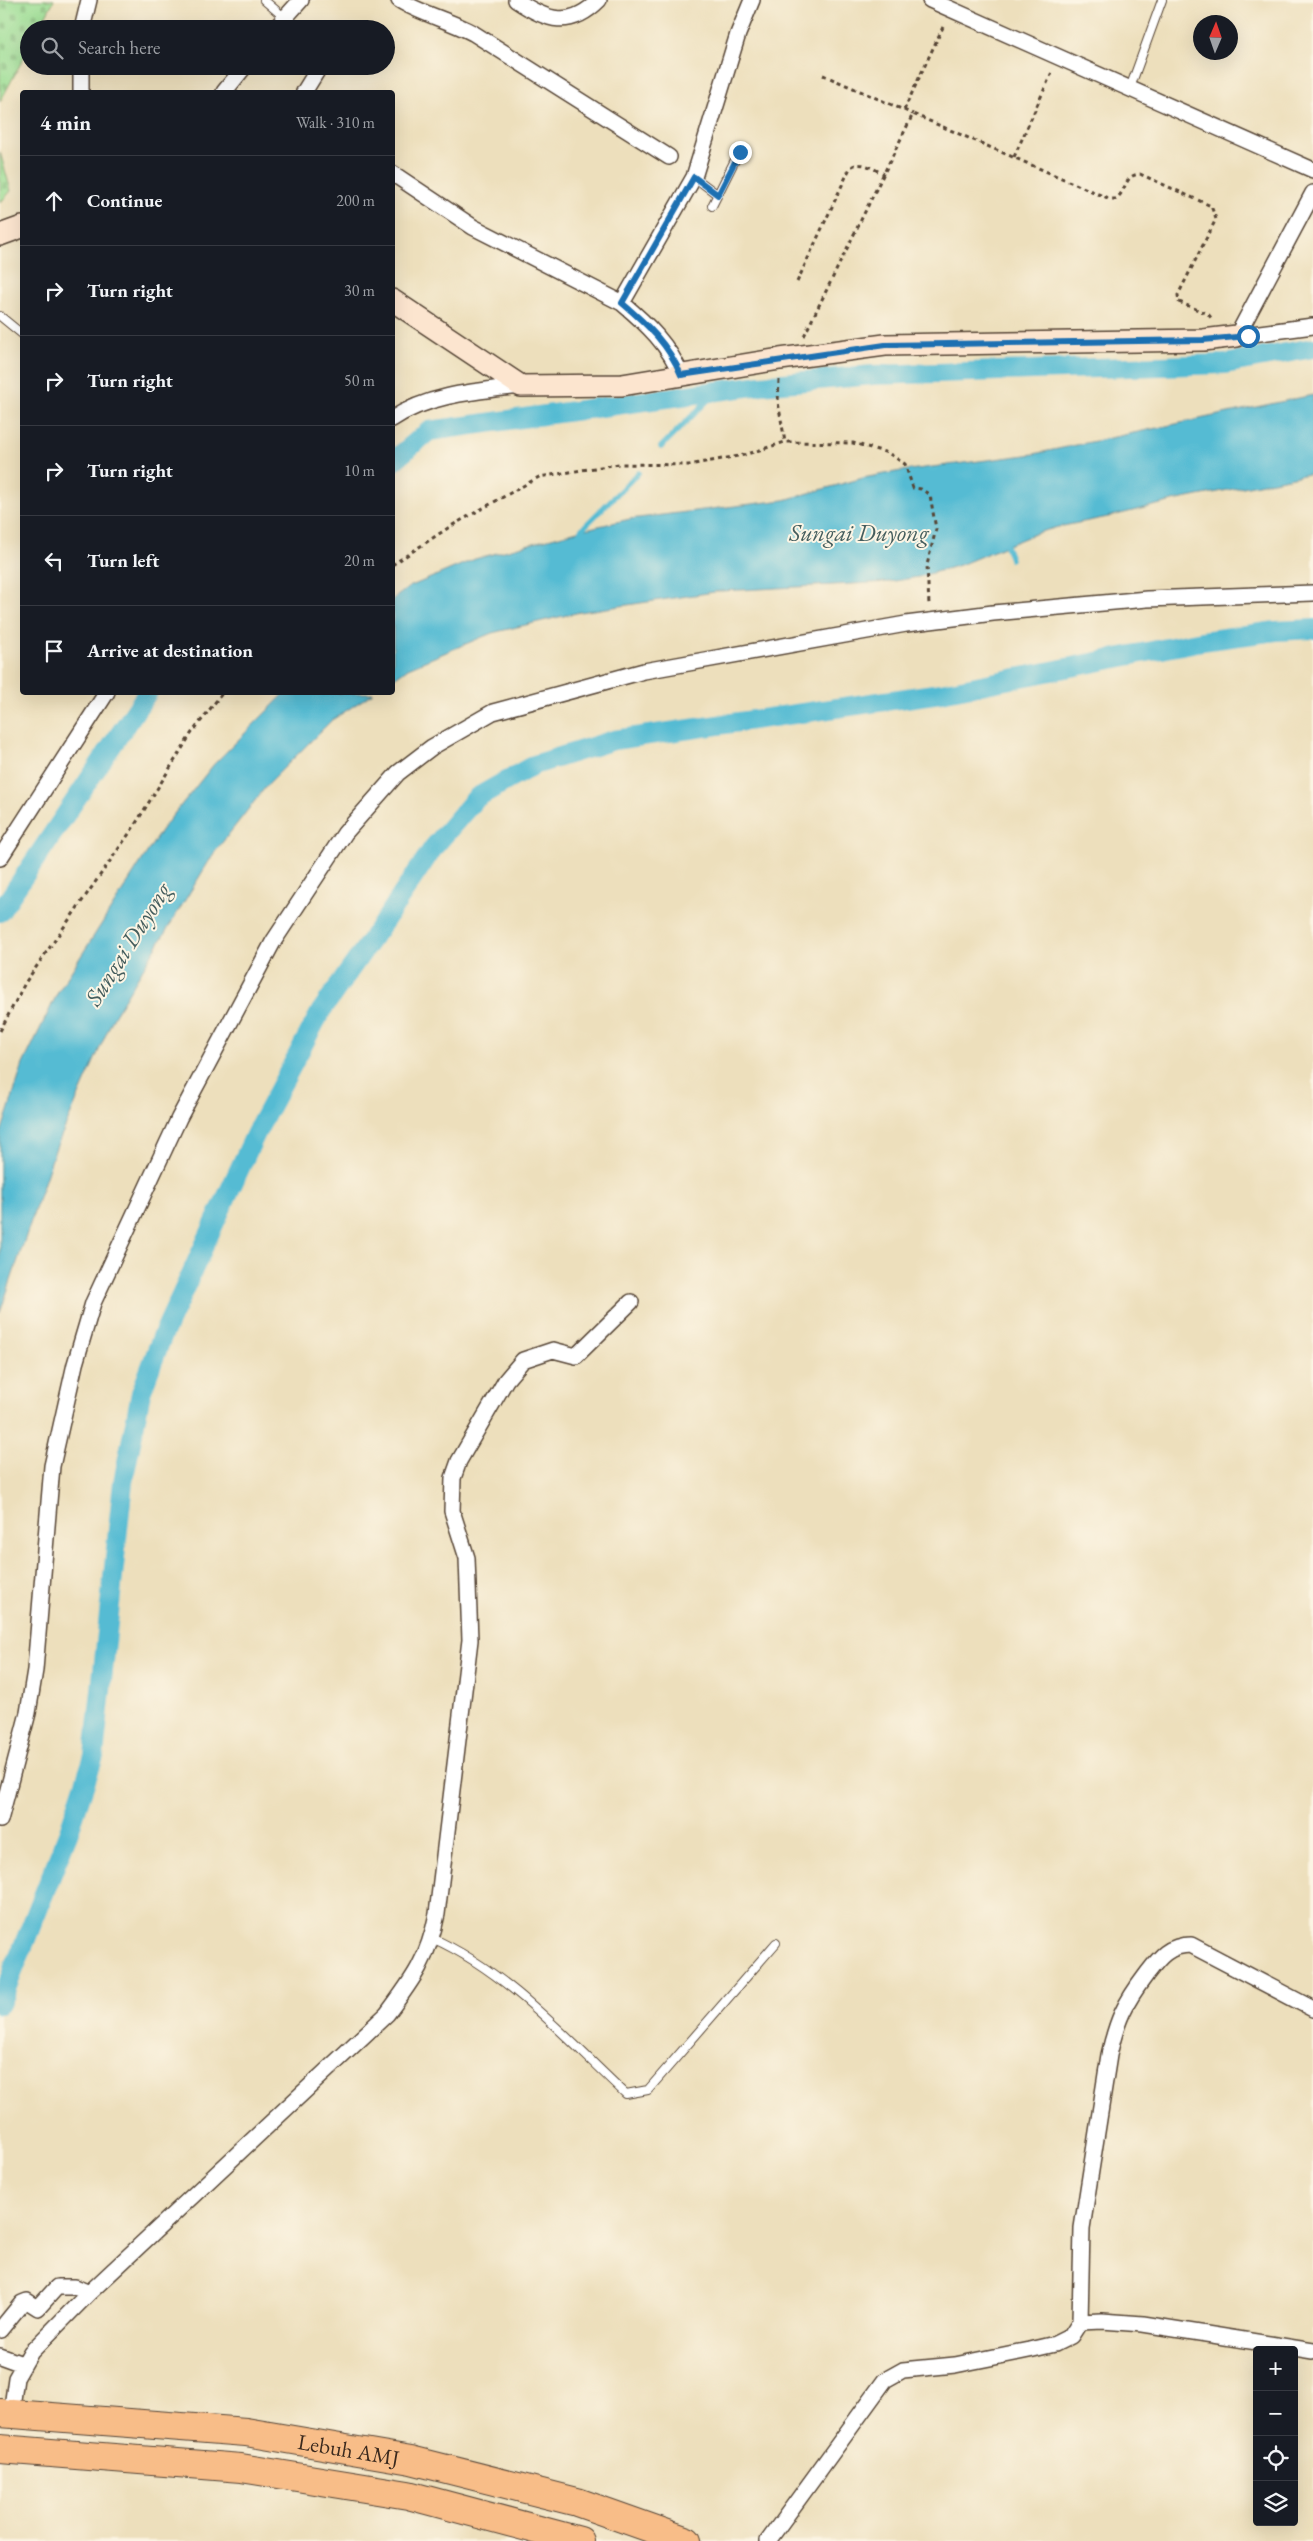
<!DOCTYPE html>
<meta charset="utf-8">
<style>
:root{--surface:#171b24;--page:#242831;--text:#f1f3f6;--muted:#9ea1a6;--line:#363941}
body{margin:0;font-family:"EB Garamond",serif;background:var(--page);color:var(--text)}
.controls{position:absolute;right:15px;bottom:15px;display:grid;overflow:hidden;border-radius:5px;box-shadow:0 5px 20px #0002}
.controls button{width:45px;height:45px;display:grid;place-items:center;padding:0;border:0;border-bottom:1px solid var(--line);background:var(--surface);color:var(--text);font:25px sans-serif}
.compass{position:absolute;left:1193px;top:15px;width:45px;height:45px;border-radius:50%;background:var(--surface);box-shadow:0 5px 20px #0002;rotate:2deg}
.stop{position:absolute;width:15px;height:15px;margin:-11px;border:4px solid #1f6fb2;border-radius:50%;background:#fff}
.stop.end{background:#1f6fb2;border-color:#fff;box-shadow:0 1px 5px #0008}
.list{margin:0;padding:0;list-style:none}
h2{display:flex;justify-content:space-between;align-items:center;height:65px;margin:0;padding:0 20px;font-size:21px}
h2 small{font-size:16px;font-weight:400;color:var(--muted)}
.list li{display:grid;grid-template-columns:32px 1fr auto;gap:15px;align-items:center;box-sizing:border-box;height:90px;padding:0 20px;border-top:1px solid var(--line)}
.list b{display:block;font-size:19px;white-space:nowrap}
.list em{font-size:16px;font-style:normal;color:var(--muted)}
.icon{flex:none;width:28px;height:28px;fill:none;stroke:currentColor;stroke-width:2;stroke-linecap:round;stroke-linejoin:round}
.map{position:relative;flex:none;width:1313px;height:2541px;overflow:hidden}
.search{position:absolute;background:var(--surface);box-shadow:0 5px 20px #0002;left:20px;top:20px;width:375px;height:55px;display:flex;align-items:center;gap:12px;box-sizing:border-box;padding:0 18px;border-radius:28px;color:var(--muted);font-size:19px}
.panel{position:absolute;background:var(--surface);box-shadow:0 5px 20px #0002;left:20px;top:90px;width:375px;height:605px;border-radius:5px}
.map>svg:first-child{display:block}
</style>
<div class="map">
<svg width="1313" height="2541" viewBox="0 0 1313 2541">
<defs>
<pattern id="cemetery-stones" width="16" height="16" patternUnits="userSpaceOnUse" patternTransform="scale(1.25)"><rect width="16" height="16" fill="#9dde95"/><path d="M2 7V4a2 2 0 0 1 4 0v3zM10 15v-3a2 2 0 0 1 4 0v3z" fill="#88bf80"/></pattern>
</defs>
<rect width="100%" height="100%" fill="#fcf5e5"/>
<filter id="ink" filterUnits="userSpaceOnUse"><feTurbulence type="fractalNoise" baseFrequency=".02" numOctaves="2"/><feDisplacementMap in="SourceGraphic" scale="10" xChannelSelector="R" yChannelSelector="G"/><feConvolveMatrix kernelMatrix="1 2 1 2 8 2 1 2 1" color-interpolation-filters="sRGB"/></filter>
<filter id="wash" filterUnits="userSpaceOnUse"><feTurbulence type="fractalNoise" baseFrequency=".0096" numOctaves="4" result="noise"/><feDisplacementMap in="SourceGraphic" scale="20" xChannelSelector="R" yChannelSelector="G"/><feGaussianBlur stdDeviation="1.12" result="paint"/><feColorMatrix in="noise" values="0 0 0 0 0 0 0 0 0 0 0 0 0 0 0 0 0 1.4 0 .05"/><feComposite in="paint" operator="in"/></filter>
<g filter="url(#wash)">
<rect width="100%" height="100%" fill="#eddfbc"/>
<path fill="url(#cemetery-stones)" stroke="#6c845a" d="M0 0H54L39 29H29V48L0 102Z
M0 152 11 191 0 203Z"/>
<path fill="#55bbd3" stroke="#487278" d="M1313 395V473L1173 501 1108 517 1058 527 1037 533 960 565 918 577 889 582 721 591 580 612 492 633 408 668 393 679V599L409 587 475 559 581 530 630 519 784 500 863 478 901 471 1034 454Z
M285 693H373L332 720 268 784 214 853 114 1016 55 1150 0 1313V1136L23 1064 58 992 162 829 214 764Z"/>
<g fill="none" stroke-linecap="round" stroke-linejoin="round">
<path stroke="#55bbd3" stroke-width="5.5" d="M661 447 717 391
M580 537 581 530 638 473
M1004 540 1011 559"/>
<path stroke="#55bbd3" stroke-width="20" d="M392 462 429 431 761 385 873 375 1225 364 1313 348
M0 912 148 692
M0 2004 69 1831 94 1756 123 1482 141 1393 162 1337 256 1133 321 1011 385 920 433 848 476 798 534 765 614 740 941 693 1202 641 1276 631 1313 629"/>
</g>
</g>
<g filter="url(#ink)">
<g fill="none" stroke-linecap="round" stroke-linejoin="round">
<g stroke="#564536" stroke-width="10">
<path id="lane" d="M264 0 285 18
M1130 88 1162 0
M694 177 718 195
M712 206 739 152
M0 316 22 334
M432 1938C508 1972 566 2038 626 2094L648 2090 776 1943"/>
</g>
<g stroke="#564536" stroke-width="18">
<path id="street" d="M399 0C421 14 449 20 473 33L669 157
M516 0C547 21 570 29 599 0
M930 0 1313 170
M82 29 89 0
M275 29 301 0
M81 66V92
M224 92 245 66
M304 92 320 66
M392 173 473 227 622 303
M1237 336 1313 193
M1237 336 1313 326
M681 375C669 345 647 324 622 303L694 177 738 34 752 0
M392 419C429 394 478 391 521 386
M0 858 107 692
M0 1820 28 1713 35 1670 52 1466 75 1364 93 1303 179 1118 273 942 345 833 398 773 432 747 493 712 644 671 906 624 993 613 1147 599 1313 593
M1080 2322 1102 2321 1143 2324 1313 2351
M0 2330 22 2303 27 2301 38 2308 57 2287H75L89 2293
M0 2356 22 2364
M11 2414 16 2378 31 2352 89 2293 387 2014C414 1978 428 1959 437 1914L470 1640 467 1558 452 1511 453 1478 459 1461 506 1380 523 1360 553 1350 576 1356 631 1302
M768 2541 885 2380 903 2370 955 2365 1029 2350 1055 2344 1071 2336 1080 2322 1082 2228 1109 2055C1117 2020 1124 2004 1146 1975 1159 1958 1168 1945 1191 1945L1313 2009"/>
</g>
<g stroke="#564536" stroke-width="24">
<path id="secondary" d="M0 235 22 227
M392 300 521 386 622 385 780 359 885 345 1203 340 1237 336"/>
</g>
<g stroke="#564536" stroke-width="30">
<g id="highway">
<path id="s1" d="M0 2413 246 2432 411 2460 577 2502 687 2541"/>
<path d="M0 2449 241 2468 408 2495 580 2541"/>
</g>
</g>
<path stroke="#564536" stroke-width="3" stroke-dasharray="4 4" stroke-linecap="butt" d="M823 75 913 114
M904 110 943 27
M1014 157 1052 72
M797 282 850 168C860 159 873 169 884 174
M804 336 913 114 1110 199H1116C1127 190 1124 175 1140 174L1211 206 1216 219 1178 295 1179 302 1208 314 1212 319
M779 380 778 402 785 442
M392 565 451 526 539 477 619 464 689 465 744 455 785 442 853 443 888 453 905 464 913 488 921 489 930 495 936 529 927 565 929 605
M0 1031 25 983 133 828 191 734 223 692"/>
<use href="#lane" stroke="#fff" stroke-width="8"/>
<use href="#street" stroke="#fff" stroke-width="15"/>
<use href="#secondary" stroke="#fce5cf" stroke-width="21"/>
<use href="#highway" stroke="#f8bd88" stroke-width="28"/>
</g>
</g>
<g fill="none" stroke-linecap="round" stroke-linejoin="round" filter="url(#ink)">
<path stroke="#1f6fb2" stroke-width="6" d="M740 152 718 195 694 177 622 303C647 324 669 345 681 375L885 345 1203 340 1248 336"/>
</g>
<g text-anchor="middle" stroke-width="4" stroke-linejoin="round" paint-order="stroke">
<g font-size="22" fill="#3b2a1e" stroke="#fcf5e5">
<text dy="8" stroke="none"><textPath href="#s1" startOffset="351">Lebuh AMJ</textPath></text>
</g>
<g font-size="24" font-style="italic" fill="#445d5d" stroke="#fcf5e5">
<text x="859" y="541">Sungai Duyong</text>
<text transform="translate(128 944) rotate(-58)" y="8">Sungai Duyong</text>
</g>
</g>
</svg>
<div class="controls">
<button>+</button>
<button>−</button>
<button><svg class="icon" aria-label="locate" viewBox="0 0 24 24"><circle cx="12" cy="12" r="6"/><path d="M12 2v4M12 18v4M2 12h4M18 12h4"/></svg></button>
<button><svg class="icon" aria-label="layers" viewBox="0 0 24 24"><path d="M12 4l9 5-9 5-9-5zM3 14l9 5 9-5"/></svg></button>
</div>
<svg class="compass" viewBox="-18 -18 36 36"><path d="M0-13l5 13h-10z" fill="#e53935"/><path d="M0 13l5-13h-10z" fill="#9ea1a6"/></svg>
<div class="stop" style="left:1248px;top:336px"></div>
<div class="stop end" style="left:740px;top:152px"></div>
<div class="search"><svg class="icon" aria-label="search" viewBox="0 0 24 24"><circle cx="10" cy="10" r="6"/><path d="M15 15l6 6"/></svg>Search here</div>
<section class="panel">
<h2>4 min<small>Walk · 310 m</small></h2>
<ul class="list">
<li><svg class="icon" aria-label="ahead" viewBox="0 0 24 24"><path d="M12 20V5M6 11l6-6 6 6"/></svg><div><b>Continue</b></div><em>200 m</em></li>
<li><svg class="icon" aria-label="right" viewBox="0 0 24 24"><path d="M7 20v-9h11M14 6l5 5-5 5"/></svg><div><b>Turn right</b></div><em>30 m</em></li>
<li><svg class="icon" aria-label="right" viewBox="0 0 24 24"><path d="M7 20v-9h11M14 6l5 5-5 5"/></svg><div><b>Turn right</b></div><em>50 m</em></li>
<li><svg class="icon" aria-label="right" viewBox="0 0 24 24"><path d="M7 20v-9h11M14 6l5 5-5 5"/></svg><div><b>Turn right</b></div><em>10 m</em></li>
<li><svg class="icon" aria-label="left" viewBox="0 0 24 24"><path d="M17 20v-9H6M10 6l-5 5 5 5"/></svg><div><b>Turn left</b></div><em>20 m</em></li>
<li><svg class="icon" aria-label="arrive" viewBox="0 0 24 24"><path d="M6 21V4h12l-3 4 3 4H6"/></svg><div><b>Arrive at destination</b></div></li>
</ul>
</section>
</div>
